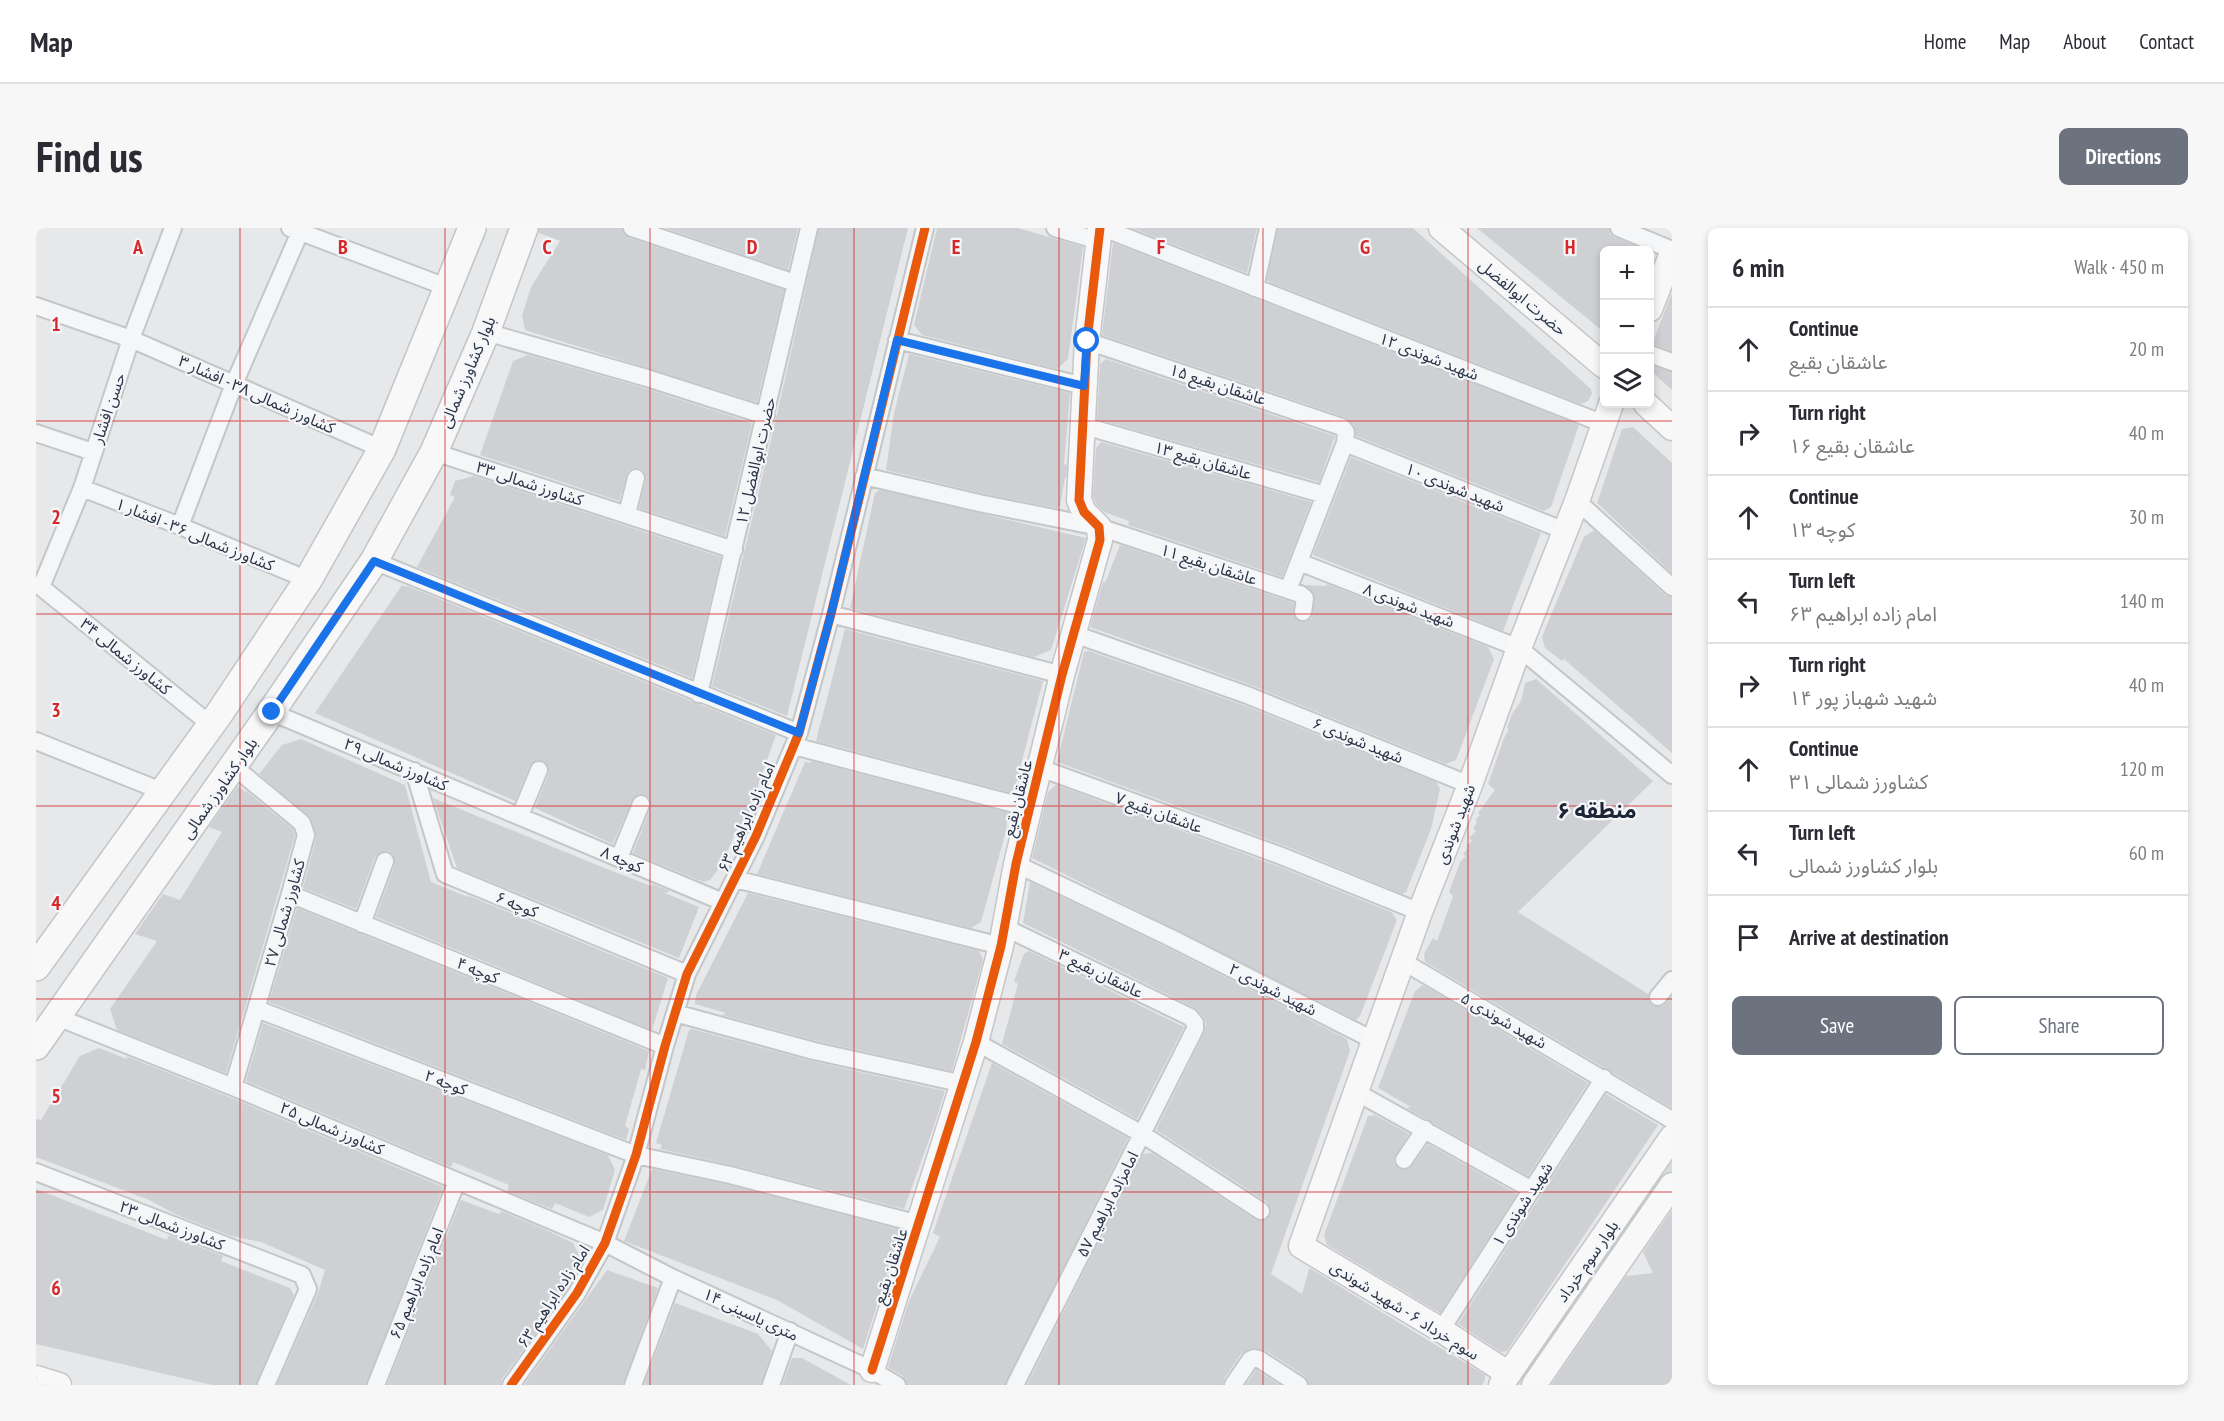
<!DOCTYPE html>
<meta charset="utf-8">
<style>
:root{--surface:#fff;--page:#f7f7f7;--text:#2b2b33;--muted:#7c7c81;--line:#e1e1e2;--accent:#6c737f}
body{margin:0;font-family:"PT Sans Narrow","Noto Sans Arabic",sans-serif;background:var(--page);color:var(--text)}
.controls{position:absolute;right:18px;top:18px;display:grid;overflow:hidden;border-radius:9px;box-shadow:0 3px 9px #0003}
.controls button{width:54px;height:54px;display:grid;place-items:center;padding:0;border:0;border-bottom:2px solid var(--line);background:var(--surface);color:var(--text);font:30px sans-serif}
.stop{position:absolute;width:18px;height:18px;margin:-14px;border:4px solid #1a73e8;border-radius:50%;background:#fff}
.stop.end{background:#1a73e8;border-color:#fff;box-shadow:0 2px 6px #0008}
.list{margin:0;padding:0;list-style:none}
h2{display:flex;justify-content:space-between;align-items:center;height:78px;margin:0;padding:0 24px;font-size:26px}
h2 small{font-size:20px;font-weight:400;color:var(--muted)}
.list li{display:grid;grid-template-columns:39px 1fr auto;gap:18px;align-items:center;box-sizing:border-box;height:84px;padding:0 24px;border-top:2px solid var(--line)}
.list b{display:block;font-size:22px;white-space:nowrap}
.list p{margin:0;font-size:20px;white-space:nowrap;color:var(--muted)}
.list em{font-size:20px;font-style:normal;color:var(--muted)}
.actions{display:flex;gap:12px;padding:18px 24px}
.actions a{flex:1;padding:14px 0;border:2px solid var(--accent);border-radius:9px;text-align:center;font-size:21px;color:var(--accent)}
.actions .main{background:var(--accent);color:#fff}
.icon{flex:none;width:33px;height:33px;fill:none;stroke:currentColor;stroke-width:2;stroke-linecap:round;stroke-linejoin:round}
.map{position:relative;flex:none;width:1636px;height:1157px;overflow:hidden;border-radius:9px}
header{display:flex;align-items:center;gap:36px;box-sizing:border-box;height:84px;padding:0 30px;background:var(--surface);border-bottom:2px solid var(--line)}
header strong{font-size:28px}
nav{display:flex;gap:33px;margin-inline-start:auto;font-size:21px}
.intro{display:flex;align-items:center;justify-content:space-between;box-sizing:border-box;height:144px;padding:0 36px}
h1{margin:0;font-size:42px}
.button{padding:15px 27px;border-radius:9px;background:var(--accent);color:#fff;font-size:21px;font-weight:700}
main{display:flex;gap:36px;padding:0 36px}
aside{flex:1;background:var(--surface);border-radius:9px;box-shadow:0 3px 9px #0003}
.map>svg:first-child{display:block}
</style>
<header>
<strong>Map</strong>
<nav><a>Home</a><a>Map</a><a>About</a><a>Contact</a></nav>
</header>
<div class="intro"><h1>Find us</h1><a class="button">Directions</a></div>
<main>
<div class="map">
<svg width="1636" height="1157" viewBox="0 0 1636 1157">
<rect width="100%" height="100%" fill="#e6e8ea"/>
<path fill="#d6ded6" d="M1636 931V950L1494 1157H1480Z"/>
<path fill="#ced0d3" d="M503 0H586L588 6 593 10 748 62 721 174 489 102 486 88 495 59 524 13 503 5Z
M629 0H762L752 42Z
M783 0H872L751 488 676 458 740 191Z
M901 0H982L1047 19 1032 131 1021 141 886 107 878 97Z
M1096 0H1221L1211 45Z
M1242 0H1377L1555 161 1556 166 1552 173 1545 176 1231 53Z
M1441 0H1573L1574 6 1578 9 1610 22H1569V105Z
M1077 15 1543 197 1515 279 1508 283 1320 208 1318 197 1309 189 1066 107Z
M1635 67H1636V123L1616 116Z
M873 126 1034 165 1028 236 1031 237 1030 250 1029 249 1024 278 1021 280 945 265 850 242 858 185Z
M492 127 608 160 716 195 689 308 603 280 610 252 608 243 603 240H597L592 243 583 273 444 227 477 133Z
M1070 131 1299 208 1283 254 1061 191 1064 136Z
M1614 137 1636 144V162L1614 142Z
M1597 199 1636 235V345L1561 275 1586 201Z
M1065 214 1275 274 1246 349 1092 297 1093 293 1068 284 1060 276 1057 269 1060 220Z
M1315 229 1505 305 1467 403 1277 327Z
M438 248 685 329 656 450 381 339 419 269 414 267 419 253Z
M844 262 1050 310 1015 422 998 429 814 380 839 265Z
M1558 302 1629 367 1636 369V525L1528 431 1526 433 1509 420 1506 409 1515 387 1548 309Z
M1084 317 1258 375 1257 387 1265 394 1271 393 1276 390 1279 371 1278 366 1269 357 1290 358 1291 356 1452 419 1458 431 1420 532 1410 536 1215 457 1054 399 1067 354 1069 355Z
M366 357 370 359 371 358 740 507 718 569H720L708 598 703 596 686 636 674 652 667 654 597 625 615 579 614 570 609 567 603 566 596 572 577 616 499 580 513 545V540L508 533 501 532 494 537 479 573 279 485Z
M809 401 1007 453 979 559 976 565 780 513Z
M1053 423 1207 477 1400 554 1404 561 1395 601 1370 664 1366 666 1247 617 1021 534 1048 424Z
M1500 451 1617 553 1482 684 1612 766V772L1616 777 1626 779 1636 769V880L1389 734 1388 726 1397 710 1401 713 1417 668 1413 664 1424 634 1430 628 1427 626 1432 620 1430 618 1436 613 1433 610 1440 603 1437 601 1441 594 1439 592 1444 587 1442 585 1459 562 1452 556 1468 510 1473 501 1471 500 1476 486 1485 473 1489 455Z
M265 511 369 557 395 654 432 669 431 667 632 750 616 802 340 689 359 636 357 627 353 623H347L339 629 320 681 267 660 280 610 276 592 223 546 246 517Z
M775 533 972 585 970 603 945 694 935 700 721 646 769 534 775 535Z
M1020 557 1239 637 1355 684 1361 692 1324 788 1320 792 996 630 1012 564Z
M202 558 209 564 210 563 257 601 259 607 190 845 81 802 74 781 121 713 99 706 127 666 144 672 186 604 173 599Z
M397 570 566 639 615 658 616 656 634 663 629 665 663 679 643 730 421 640Z
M994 654 1130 719 1311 811 1314 823 1235 1046 1266 1066 1273 1041H1275L1449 1147V1152L1446 1157H1273L1269 1148 1229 1122 1219 1120 1213 1121 1205 1126 1188 1151 1187 1157H991L1107 926 1116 925 1220 992H1230L1235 983 1231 974 1120 902 1168 806 1170 795 1167 788 1159 780 987 695Z
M712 665 943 723 947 732 916 843 781 813 686 787 690 785 659 776 660 767Z
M261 680 613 823 609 842 605 841 589 898 593 901 590 912 233 774Z
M993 723 1148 799 1101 891 966 816 982 756 978 753 988 726Z
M1387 757 1552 855 1492 948 1370 880 1375 879 1342 860 1379 763Z
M227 795 572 927 579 942 567 982 553 989 519 975 516 981 471 963 473 957 417 934 415 939 210 853Z
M656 801 775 833 909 863 898 898 868 981 696 937 624 921 626 917 620 915 653 802Z
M63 820 91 831 90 828 193 869 407 959 330 1157H241L282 1065 289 1042 225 1014 195 1008 141 987 113 972 0 929V891L5 892 44 828Z
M956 835 1092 910 969 1157H871L867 1148 852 1139 873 1073 904 1009 897 1005Z
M1570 866 1622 897 1471 1123 1465 1124 1422 1096Z
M1339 887 1373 906 1358 931V936L1363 941H1373L1392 916 1481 966 1404 1085 1291 1017 1288 1007 1332 888Z
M616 941 692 957 865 1002 827 1121 741 1072 588 1013Z
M0 961 131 1012 133 1007 187 1028 185 1033 254 1060 258 1067 220 1157H176L0 1116Z
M425 972 463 986 465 983 508 1001 537 1015 543 1027 525 1070 466 1151 465 1157H351Z
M1636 982V1157H1515L1590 1048 1617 1045 1607 1024Z
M571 1042 622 1060 587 1157H488Z
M639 1075 722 1106 736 1123 725 1157H608Z
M756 1130H766L815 1157H746Z
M1220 1142 1244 1157H1210Z"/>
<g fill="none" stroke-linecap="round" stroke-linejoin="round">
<g stroke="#c4c6c8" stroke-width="20">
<path id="street" d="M254 0 413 60
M596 0 759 55
M1019 0 1063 13
M1067 0 1568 196
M1583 0 1636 22
M1219 60 1232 0
M0 78 95 111 346 221
M450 104 611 150 730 188
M861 112 1048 158
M1051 113 1306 199 1310 204 1309 215 1252 362
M1614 126 1636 134
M1045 197 1289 267
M0 205 57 224
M1309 215 1529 303
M398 224 698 322
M828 248 943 275 1063 299 1264 366 1269 370 1267 384
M46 260 144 298 272 352
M1541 273 1636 359
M591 286 600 250
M144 298 198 156 264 4
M338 333 763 505
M1263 334 1483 420 1636 547
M0 357 5 359 175 497
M5 359 46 260 95 111 137 0
M795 386 1026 447
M1038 406 1211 467 1434 557
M663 466 773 0
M235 484 687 674
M0 513 128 564
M758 518 993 580
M197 538 266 595 270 607 254 666 197 859
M1004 540 1243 627 1384 684
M378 543 409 646 651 746
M484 588 503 542
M583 630 605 576
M980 636 1135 710 1339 813
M699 651 965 718
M254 666 629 818
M326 696 349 633
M968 699 1154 789 1159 795V801L979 1157
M1368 734 1636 892
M1622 769 1636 752
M221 781 600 927 694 947 883 996
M639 785 778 823 928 856
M21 789 197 859 569 1015 637 1050 836 1142 861 1157
M940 814 1106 906 1225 983
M1320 864 1496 962
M1368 932 1389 901
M0 944 266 1047 272 1061 230 1157
M1405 1102 1568 850
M340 1157 421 953
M475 1157 541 1065 569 1015 600 927 629 818 651 746 720 608 763 505 795 386 889 0
M597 1157 637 1050
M735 1157 754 1103
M1197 1157 1214 1132 1218 1130 1223 1131 1263 1157"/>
</g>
<g stroke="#c4c6c8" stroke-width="27">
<path id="secondary" d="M1405 0 1568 138
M1614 81 1636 25
M1610 176 1636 200
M836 1142 940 814 965 718 980 636 1026 447 1064 312 1063 299 1048 284 1043 272 1051 113 1064 0
M1473 1146 1405 1102 1265 1018 1384 684 1434 557 1483 420 1541 273 1575 176
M0 1150 23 1157
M1465 1157 1636 909
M1498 1157 1636 957"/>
</g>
<g stroke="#c2c5c8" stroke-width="30">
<path id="primary" d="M0 739 183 486 272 352 346 221 436 0
M0 818 235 484 338 333 398 224 450 104 488 0"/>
</g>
<use href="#street" stroke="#f5f6f7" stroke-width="16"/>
<use href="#secondary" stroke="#f8f8f8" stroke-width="24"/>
<use href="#primary" stroke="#f8f8f8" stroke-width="27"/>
<g stroke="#f4f6f9" stroke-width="13">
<path id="cycleway" d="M836 1142 940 814 965 718 980 636 1026 447 1064 312 1063 299 1048 284 1043 272 1051 113 1064 0
M475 1157 541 1065 569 1015 600 927 629 818 651 746 720 608 763 505 795 386 889 0"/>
</g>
<use href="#cycleway" stroke="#e8590c" stroke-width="9"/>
</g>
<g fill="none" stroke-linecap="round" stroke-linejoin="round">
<path stroke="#1a73e8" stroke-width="8" d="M236 484 338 333 763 505 795 386 861 112 1048 158 1051 113"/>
</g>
<path fill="none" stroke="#d62828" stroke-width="1.5" stroke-opacity="0.55" d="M204 0V1157M409 0V1157M614 0V1157M818 0V1157M1023 0V1157M1227 0V1157M1432 0V1157M0 193H1636M0 386H1636M0 578H1636M0 771H1636M0 964H1636"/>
<g text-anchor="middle" stroke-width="4.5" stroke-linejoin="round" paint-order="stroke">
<g font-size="16" fill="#2b3445" stroke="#f4f6f9">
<text transform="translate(1487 69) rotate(40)" y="6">حضرت ابوالفضل</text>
<text transform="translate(1393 128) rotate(21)" y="6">شهید شوندی ۱۲</text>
<text transform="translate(431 144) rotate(-67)" y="6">بلوار کشاورز شمالی</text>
<text transform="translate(1182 156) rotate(18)" y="6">عاشقان بقیع ۱۵</text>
<text transform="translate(221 166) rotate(24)" y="6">کشاورز شمالی ۳۸ - افشار ۳</text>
<text transform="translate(72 180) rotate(-71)" y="6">حسن افشار</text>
<text transform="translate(1167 232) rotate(16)" y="6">عاشقان بقیع ۱۳</text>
<text transform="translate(719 233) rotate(-77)" y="6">حضرت ابوالفضل ۱۲</text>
<text transform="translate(494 255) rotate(18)" y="6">کشاورز شمالی ۳۳</text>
<text transform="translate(1419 259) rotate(22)" y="6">شهید شوندی ۱۰</text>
<text transform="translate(159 306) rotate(22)" y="6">کشاورز شمالی ۳۶ - افشار ۱</text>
<text transform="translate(1173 336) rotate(18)" y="6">عاشقان بقیع ۱۱</text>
<text transform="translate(1373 377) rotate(21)" y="6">شهید شوندی ۸</text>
<text transform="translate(90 428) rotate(39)" y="6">کشاورز شمالی ۳۴</text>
<text transform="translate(1322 512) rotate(22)" y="6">شهید شوندی ۶</text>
<text transform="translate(360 536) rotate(23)" y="6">کشاورز شمالی ۲۹</text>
<text transform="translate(183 560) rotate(-55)" y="6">بلوار کشاورز شمالی</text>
<text transform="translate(981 570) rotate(-76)" y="6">عاشقان بقیع</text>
<text transform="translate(1123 584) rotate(20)" y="6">عاشقان بقیع ۷</text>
<text transform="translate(710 589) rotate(-66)" y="6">امام زاده ابراهیم ۶۳</text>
<text transform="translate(1419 596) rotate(-69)" y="6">شهید شوندی</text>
<text transform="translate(586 631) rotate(23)" y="6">کوچه ۸</text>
<text transform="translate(481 676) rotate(22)" y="6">کوچه ۶</text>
<text transform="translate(248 685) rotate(-74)" y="6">کشاورز شمالی ۲۷</text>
<text transform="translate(442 742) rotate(22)" y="6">کوچه ۴</text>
<text transform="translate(1065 745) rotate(26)" y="6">عاشقان بقیع ۳</text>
<text transform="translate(1237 761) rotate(27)" y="6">شهید شوندی ۲</text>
<text transform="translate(1468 792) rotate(30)" y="6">شهید شوندی ۵</text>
<text transform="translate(410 854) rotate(21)" y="6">کوچه ۲</text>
<text transform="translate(296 900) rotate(23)" y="6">کشاورز شمالی ۲۵</text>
<text transform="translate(1071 976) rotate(-63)" y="6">امامزاده ابراهیم ۵۷</text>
<text transform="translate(1486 976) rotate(-57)" y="6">شهید شوندی ۱</text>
<text transform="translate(136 997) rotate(21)" y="6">کشاورز شمالی ۲۳</text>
<text transform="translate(1551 1033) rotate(-55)" y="6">بلوار سوم خرداد</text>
<text transform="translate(854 1038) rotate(-72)" y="6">عاشقان بقیع</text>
<text transform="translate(380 1055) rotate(-68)" y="6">امام زاده ابراهیم ۶۵</text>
<text transform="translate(517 1068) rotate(-57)" y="6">امام زاده ابراهیم ۶۳</text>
<text transform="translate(1369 1082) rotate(32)" y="6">سوم خرداد ۶ - شهید شوندی</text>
<text transform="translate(715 1086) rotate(25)" y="6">۱۴ متری یاسینی</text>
</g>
<g font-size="22" font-weight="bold" fill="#1d2536" stroke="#f4f6f9">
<text x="1561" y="590">منطقه ۶</text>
</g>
</g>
<g font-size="20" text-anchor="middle" font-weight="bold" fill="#d62828" stroke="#f4f6f9" stroke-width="4.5" stroke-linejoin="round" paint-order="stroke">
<text x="102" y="26">A</text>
<text x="307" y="26">B</text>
<text x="511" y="26">C</text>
<text x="716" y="26">D</text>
<text x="920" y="26">E</text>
<text x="1125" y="26">F</text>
<text x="1329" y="26">G</text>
<text x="1534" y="26">H</text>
<text x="20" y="103">1</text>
<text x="20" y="296">2</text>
<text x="20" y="489">3</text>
<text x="20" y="682">4</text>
<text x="20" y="875">5</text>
<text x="20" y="1067">6</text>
</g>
</svg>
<div class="controls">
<button>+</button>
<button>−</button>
<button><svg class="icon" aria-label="layers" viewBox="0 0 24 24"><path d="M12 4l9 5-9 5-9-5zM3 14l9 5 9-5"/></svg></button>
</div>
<div class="stop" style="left:1051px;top:113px"></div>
<div class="stop end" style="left:236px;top:484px"></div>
</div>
<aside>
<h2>6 min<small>Walk · 450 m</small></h2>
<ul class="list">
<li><svg class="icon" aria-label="ahead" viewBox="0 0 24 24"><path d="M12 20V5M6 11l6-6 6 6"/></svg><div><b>Continue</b><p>عاشقان بقیع</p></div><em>20 m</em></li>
<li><svg class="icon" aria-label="right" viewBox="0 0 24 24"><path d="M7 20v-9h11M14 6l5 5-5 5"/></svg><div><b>Turn right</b><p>عاشقان بقیع ۱۶</p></div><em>40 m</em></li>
<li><svg class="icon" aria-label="ahead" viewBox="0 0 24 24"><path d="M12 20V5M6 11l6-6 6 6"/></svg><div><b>Continue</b><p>کوچه ۱۳</p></div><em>30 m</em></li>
<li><svg class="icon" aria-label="left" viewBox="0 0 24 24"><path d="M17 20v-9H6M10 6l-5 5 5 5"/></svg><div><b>Turn left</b><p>امام زاده ابراهیم ۶۳</p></div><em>140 m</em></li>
<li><svg class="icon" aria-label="right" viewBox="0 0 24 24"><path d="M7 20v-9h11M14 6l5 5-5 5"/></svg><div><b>Turn right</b><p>شهید شهباز پور ۱۴</p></div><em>40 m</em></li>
<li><svg class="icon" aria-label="ahead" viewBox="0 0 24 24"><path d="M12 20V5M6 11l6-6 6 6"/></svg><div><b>Continue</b><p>کشاورز شمالی ۳۱</p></div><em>120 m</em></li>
<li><svg class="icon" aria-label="left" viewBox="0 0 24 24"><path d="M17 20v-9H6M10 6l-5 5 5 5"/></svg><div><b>Turn left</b><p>بلوار کشاورز شمالی</p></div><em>60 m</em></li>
<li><svg class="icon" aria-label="arrive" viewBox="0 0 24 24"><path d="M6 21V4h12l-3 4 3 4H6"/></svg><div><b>Arrive at destination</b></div></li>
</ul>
<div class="actions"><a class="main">Save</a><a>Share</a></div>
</aside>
</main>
